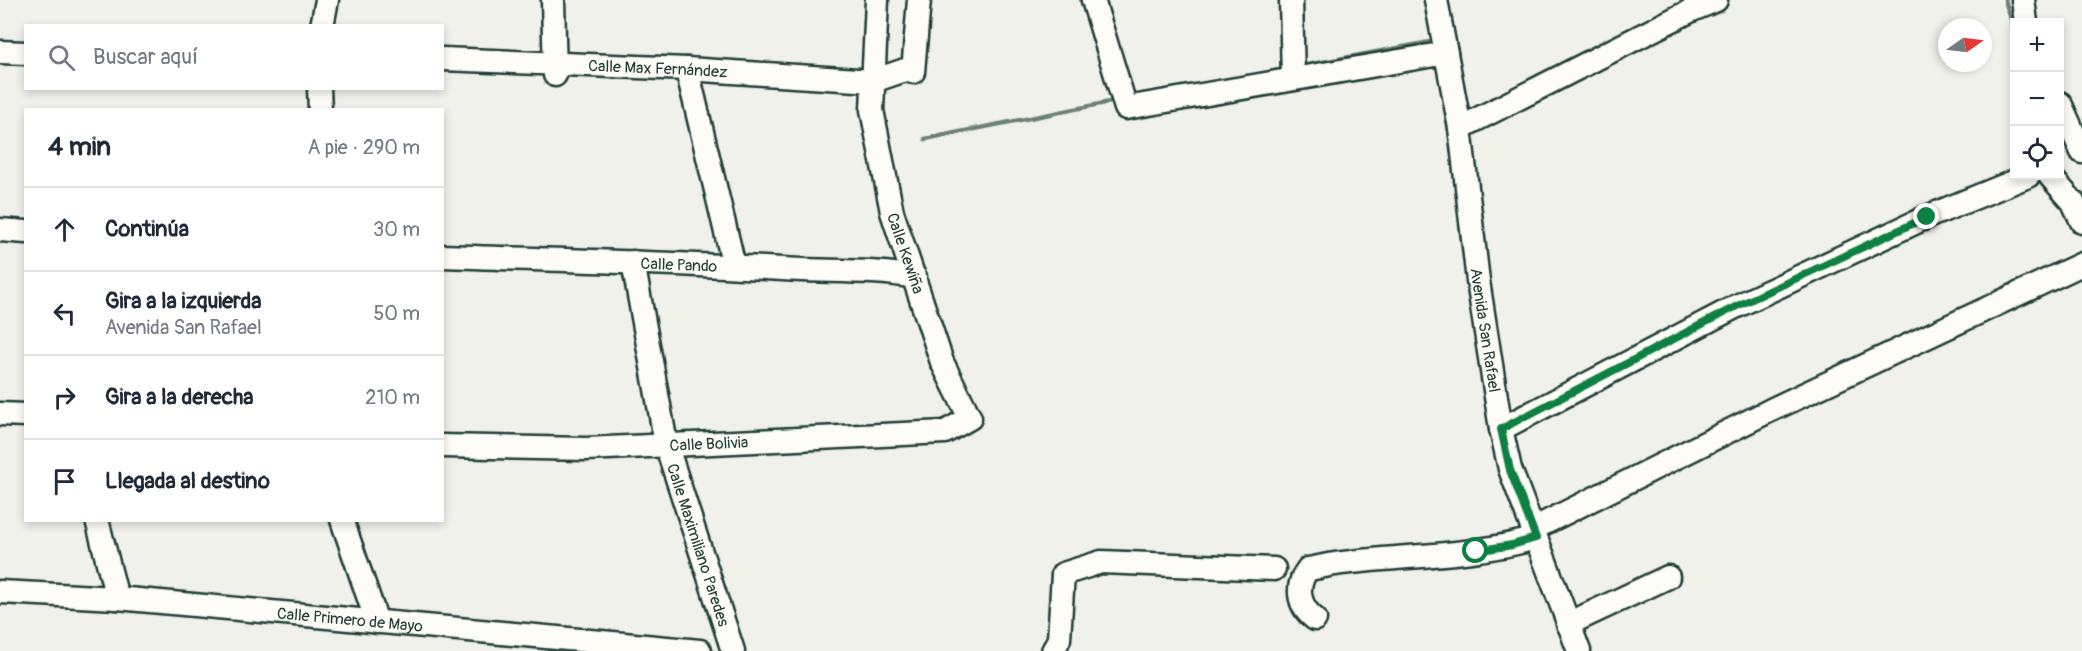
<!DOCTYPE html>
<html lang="es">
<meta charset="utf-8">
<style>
:root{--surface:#fff;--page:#f2f2f3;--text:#1f2937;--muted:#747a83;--line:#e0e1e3}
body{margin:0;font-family:Pangolin,sans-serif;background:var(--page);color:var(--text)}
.controls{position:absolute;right:18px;top:18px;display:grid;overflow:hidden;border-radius:0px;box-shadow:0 3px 9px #0003}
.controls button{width:54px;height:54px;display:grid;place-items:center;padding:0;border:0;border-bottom:2px solid var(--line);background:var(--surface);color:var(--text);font:30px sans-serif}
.compass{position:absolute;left:1938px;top:18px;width:54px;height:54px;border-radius:50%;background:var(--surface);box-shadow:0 3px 9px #0003;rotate:76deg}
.stop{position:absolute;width:18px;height:18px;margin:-14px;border:4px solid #0b8043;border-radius:50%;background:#fff}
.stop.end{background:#0b8043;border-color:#fff;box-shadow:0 2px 6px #0008}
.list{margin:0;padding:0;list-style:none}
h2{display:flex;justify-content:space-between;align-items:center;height:78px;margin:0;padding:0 24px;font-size:26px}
h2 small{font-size:20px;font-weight:400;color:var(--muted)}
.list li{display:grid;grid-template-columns:39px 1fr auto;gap:18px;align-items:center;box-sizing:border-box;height:84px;padding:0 24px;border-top:2px solid var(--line)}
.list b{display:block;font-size:22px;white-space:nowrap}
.list p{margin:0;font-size:20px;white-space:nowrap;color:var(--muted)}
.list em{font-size:20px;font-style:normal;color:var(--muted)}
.icon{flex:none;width:33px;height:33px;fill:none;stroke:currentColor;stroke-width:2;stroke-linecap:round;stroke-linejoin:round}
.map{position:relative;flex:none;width:2082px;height:651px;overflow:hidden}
.search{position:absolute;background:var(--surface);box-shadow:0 3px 9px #0003;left:24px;top:24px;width:420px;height:66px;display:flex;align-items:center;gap:15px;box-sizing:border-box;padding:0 21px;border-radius:0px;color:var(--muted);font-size:22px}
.panel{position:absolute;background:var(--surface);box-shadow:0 3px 9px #0003;left:24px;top:108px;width:420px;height:414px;border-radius:0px}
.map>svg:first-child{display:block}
</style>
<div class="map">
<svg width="2082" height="651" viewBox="0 0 2082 651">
<rect width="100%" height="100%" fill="#f0f1eb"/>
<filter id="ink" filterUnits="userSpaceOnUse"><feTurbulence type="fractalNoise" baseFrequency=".0167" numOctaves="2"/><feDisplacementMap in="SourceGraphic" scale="12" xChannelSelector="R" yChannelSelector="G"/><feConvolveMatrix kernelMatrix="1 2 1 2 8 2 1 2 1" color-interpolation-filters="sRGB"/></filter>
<g filter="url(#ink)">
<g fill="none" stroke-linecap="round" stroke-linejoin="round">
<path stroke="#6c8077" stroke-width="4.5" d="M2005 0 2014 29
M1301 66 1430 42
M1269 72 1284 69
M925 139 1115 101"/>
<g stroke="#1f3d34" stroke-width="27">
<g id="minor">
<path d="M553 0 555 75"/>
<path d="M1093 0 1126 108 1446 53"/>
<path d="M1291 0 1293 79"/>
<path id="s1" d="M1436 0 1460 128 1478 281 1501 429 1510 469 1579 651"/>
<path d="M2023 0 2026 22"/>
<path d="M322 26 327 0"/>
<path d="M0 52 26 53"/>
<path id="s2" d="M442 59 687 69 873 81 905 70 913 72 919 0"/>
<path d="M687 69 734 266"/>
<path d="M319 88 320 110"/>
<path d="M2060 103 2082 152"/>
<path d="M1460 128 1692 10 1716 0"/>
<path d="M2050 176 2073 202 2082 222"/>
<path d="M0 230 26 232"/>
<path id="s3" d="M442 256C556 260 670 263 783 269 827 272 872 269 915 277"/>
<path id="s4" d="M633 262 666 444 733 651"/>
<path d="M0 414 26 415"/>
<path d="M1501 429 1735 307 1927 217 2028 176"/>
<path id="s5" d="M442 446 586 449 945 432 970 418 942 362 892 212 872 110 877 0"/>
<path d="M97 520 117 598"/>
<path d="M342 520 377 622"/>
<path d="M1533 529 1771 410 2082 264"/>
<path id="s6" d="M0 592 117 598 700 651"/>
<path d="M1315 619C1298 606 1295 586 1308 569 1317 568 1326 565 1335 564 1402 555 1471 557 1536 538"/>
<path d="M1568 624 1668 577"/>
<path d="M1053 651 1059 639 1063 574 1101 562 1274 569"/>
</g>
</g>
<use href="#minor" stroke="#fdfcf7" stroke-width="22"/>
</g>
</g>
<g fill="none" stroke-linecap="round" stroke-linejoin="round" filter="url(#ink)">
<path stroke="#0b8043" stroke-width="8" d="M1476 551 1512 545 1536 538 1510 470 1501 429 1735 307 1927 217"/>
</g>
<g text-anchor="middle" stroke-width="6" stroke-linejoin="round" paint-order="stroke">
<g font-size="16" fill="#1f3d34" stroke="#fdfcf7">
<text dy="6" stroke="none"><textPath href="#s2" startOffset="216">Calle Max Fernández</textPath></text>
<text transform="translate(906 253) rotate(71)" y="6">Calle Kewiña</text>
<text dy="6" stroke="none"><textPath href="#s3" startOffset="237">Calle Pando</textPath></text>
<text dy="6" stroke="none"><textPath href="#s1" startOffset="334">Avenida San Rafael</textPath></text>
<text dy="6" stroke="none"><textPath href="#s5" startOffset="267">Calle Bolivia</textPath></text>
<text dy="6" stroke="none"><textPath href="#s4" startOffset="291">Calle Maximiliano Paredes</textPath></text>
<text dy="6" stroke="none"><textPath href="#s6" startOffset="351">Calle Primero de Mayo</textPath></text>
</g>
</g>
</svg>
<div class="controls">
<button>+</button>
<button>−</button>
<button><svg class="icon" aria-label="locate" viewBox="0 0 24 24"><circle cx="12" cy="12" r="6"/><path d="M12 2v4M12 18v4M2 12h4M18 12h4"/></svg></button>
</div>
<svg class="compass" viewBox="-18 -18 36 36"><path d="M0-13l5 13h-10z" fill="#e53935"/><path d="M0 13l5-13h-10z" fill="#747a83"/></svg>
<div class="stop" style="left:1476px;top:551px"></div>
<div class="stop end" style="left:1927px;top:217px"></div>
<div class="search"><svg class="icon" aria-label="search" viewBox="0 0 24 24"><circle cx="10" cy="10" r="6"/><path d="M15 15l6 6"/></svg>Buscar aquí</div>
<section class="panel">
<h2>4 min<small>A pie · 290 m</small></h2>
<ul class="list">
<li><svg class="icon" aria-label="ahead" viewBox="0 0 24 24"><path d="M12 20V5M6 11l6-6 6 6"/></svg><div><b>Continúa</b></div><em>30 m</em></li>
<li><svg class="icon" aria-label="left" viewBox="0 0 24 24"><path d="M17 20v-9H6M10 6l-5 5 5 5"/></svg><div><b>Gira a la izquierda</b><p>Avenida San Rafael</p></div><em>50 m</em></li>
<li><svg class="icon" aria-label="right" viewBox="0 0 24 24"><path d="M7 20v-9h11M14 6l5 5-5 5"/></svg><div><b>Gira a la derecha</b></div><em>210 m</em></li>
<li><svg class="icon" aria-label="arrive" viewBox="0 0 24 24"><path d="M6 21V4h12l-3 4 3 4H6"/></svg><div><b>Llegada al destino</b></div></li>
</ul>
</section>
</div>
